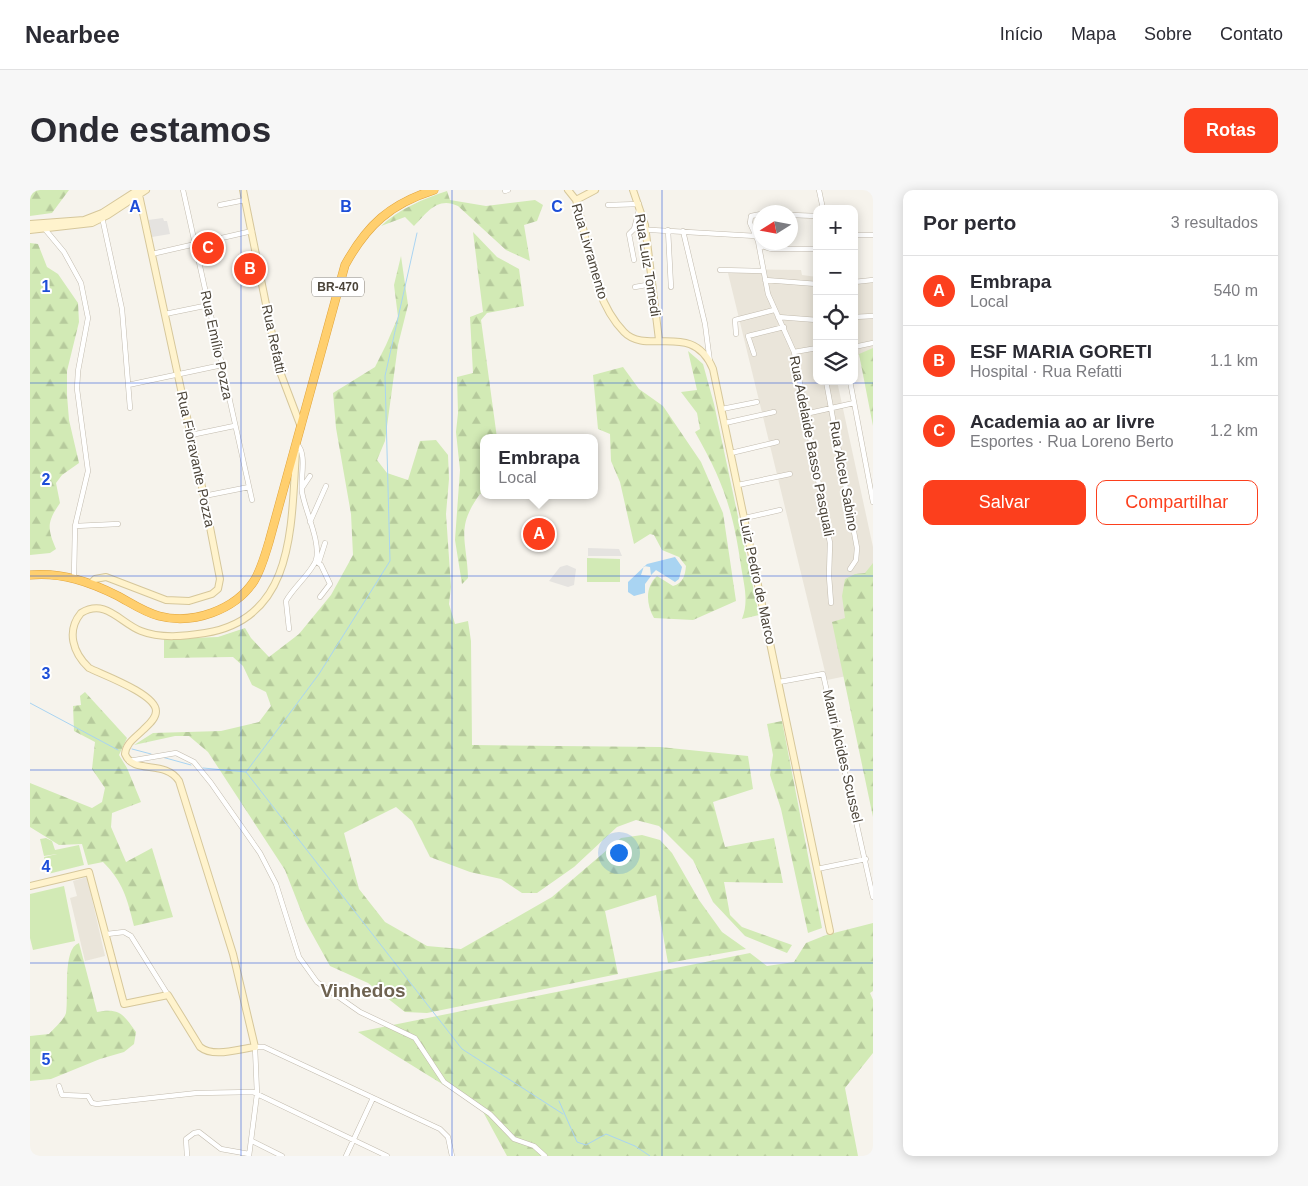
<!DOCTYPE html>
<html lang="pt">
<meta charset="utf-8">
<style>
:root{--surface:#fff;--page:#f7f7f7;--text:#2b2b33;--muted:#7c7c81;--line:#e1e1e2;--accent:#fc3f1d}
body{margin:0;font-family:Helvetica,sans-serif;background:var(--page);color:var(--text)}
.controls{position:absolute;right:15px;top:15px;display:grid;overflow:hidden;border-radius:10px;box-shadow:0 2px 12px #0003}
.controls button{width:45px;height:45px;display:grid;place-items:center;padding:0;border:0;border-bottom:1px solid var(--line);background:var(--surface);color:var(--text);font:25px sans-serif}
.compass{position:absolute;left:723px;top:15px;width:45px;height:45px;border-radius:50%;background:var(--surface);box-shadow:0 2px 12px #0003;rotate:259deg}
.you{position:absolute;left:588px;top:662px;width:18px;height:18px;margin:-12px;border:4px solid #fff;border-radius:50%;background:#1a73e8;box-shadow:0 0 0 8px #1a73e833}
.badge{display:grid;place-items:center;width:32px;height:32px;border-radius:50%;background:var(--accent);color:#fff;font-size:16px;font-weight:700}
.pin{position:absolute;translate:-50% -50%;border:2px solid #fff;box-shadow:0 1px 5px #0006}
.popup{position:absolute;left:450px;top:244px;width:118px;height:65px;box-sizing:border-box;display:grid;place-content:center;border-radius:10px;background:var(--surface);filter:drop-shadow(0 1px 4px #0005);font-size:16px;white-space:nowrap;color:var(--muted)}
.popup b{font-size:19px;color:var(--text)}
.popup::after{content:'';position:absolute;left:50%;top:100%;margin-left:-10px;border:10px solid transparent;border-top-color:var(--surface)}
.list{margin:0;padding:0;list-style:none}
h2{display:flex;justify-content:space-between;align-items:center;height:65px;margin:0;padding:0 20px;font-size:21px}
h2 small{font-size:16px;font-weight:400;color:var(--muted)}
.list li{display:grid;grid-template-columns:32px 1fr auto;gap:15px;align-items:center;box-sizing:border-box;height:70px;padding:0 20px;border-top:1px solid var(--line)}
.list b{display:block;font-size:19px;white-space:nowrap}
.list p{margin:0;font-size:16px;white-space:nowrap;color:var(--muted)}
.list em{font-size:16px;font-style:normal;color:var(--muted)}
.actions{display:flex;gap:10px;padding:15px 20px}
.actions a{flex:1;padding:11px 0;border:1px solid var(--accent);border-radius:10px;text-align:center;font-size:18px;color:var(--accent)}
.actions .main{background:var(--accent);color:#fff}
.icon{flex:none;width:28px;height:28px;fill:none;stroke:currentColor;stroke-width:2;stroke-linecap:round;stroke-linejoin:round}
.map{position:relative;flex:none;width:843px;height:966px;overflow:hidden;border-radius:10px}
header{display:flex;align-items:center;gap:30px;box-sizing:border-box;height:70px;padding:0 25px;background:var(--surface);border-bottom:1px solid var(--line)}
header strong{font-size:24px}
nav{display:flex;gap:28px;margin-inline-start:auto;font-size:18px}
.intro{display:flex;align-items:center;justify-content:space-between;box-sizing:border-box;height:120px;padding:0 30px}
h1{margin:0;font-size:35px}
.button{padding:12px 22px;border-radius:10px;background:var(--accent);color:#fff;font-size:18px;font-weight:700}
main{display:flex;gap:30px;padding:0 30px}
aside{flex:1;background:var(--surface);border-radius:10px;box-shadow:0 2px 12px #0003}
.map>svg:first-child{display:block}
</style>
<header>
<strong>Nearbee</strong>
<nav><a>Início</a><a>Mapa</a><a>Sobre</a><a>Contato</a></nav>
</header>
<div class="intro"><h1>Onde estamos</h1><a class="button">Rotas</a></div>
<main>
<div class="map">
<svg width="843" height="966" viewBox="0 0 843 966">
<defs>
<pattern id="forest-firs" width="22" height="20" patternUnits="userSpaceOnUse" patternTransform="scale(1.25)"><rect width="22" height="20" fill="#d2eab5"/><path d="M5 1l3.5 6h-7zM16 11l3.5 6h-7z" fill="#b6ca9c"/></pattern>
<pattern id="park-crowns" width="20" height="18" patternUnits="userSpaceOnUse" patternTransform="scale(1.25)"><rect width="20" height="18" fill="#d2eab5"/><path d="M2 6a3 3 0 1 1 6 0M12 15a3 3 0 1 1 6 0" fill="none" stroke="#b6ca9c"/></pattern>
</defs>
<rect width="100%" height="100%" fill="#f6f3ec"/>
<path fill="#eae5da" d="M697 79 771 80 772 85 787 87V191H807L843 357V499L836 482 797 490Z
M843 89V217L829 165 824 163V90Z
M57 687 75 766 55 771 40 708 47 706 43 691Z"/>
<path fill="#f6e3e0" d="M225 61 230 93 216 96 208 64Z"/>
<path fill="url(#forest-firs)" d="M0 0H39L22 23 0 26Z
M417 1 420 10 456 16 505 10 513 15 507 31 494 35 500 71 476 60 428 16C408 6 397 22 384 36L375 27 351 36C369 19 393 9 417 1Z
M443 42 467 67 489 79 494 116 457 123 451 130 467 248H454V303L450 304C425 338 437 350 438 388L432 394 425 350 430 280 426 242 428 223 427 187 443 183 440 127 453 122Z
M0 53 8 54 17 77 28 84 48 113 49 132 37 181V205L39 230 49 273 32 285 26 293 30 313C17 332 17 338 26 359L20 363 0 365Z
M371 66 378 115 368 155 355 251 347 270 357 283 378 290 390 251 406 250 418 265 419 289 416 324 421 397 419 414 425 434 438 431 441 451 442 555 630 557 718 566 723 599 683 612 695 657 744 648 753 693 694 692 700 725 712 737 762 755 757 763 715 746 683 712 663 670 629 636 606 630 587 637 544 677 507 703H492L471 689 440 682 400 667 382 631 366 617 314 643 329 699 355 732 397 756 431 759 522 707 591 648 612 645 630 650 642 663 669 710 692 742 716 759 638 773 626 705 575 721 588 784 397 823 375 822 338 793 300 776 275 731 255 680 178 562 159 546H145L104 555 123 543 191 541 229 532 241 516 236 502 222 495 213 476 203 467 134 468V449L188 447 215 438 221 448 239 467 269 444 301 405 323 365 321 324 306 238 303 203 345 177 356 155 368 127 364 95Z
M843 158V236L829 164Z
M658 161 673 174 684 214 729 425 712 429C719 411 714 395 711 376 703 320 693 291 665 242L670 239 667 223 651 202 667 200Z
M593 177 609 199 633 216 671 272 693 323 706 411 663 430 624 428C616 414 615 397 627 386L643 396C653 393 655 386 656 376L649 367 632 360 624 345 620 344 604 354 590 292 581 271 580 244 568 239 563 185Z
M843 373V627L802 432 815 428 812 406 815 389 825 384 835 383Z
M55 502 97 548 89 565 97 578 111 612 82 623 81 637 96 672 122 658 143 727 104 736C97 708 93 692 73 672L58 675 52 654 29 655 0 637V593L62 618 72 612 75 598 62 579 65 552 44 541 43 516 51 515 50 506Z
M752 531 792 738 778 743 751 619 740 585 743 565 737 534Z
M843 733V801L840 803 843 810V863L815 898 828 966H477L451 918 328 842 720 763 737 776 764 772 776 753 796 745Z
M49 753 67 822C90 818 93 824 106 842L104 854 94 862 70 869 21 889 0 891V846L19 844C24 838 34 830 36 823 39 807 32 758 49 753Z"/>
<path fill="url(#park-crowns)" d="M189 52 192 69 173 72 169 56Z"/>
<path fill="#d2eab5" d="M557 368 590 369V392H557Z
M16 648 22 651 25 660 49 655 54 675 18 684 14 667 27 664 14 666 10 649Z
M34 696 45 751 3 760 0 748V704Z"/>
<path fill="#e5e3e0" d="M133 28 134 31H137L140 44 122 47 118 30Z
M558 358 589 359 592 366H558Z
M537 375 546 379 544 395 538 397 519 391 530 377Z"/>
<path fill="#a9d4f2" d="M645 367 652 377 649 389 645 392 626 380 621 385 620 377 614 376 611 385 621 386 615 394V403L604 406 598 402V392L617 374Z"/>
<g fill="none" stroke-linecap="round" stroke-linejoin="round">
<path stroke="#a9d4f2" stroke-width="1" d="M0 513 88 560
M102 559 121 564
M132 567 161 575
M173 578 216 582 432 859 533 924
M216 582 289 484 360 371 355 186 387 43
M529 911 547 952 556 955 576 944 605 956 620 966"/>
<g stroke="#c2bbae" stroke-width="5.5">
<path id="street" d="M153 0 222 310
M789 0 793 19
M475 1 478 0
M190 15 215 10
M578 15 609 14
M731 24 721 26 720 33 728 51 738 104 764 162 800 353 799 386 801 413
M761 25 787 26
M72 27 92 119 100 218
M14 38 34 62 51 93 58 128 48 181 47 199 58 281 45 336 44 388
M604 39 726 46
M638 40 641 97
M653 41 675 134 680 172
M824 45H843
M729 55 741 59H783
M122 64 222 41
M604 70 599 44 604 39 609 20
M690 80 733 81
M735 90 787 94
M824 92 843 90
M605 97 622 94
M135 124 179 115
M748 127 787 130
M824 127 843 126
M706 144 705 130 744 120
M824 157 843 153
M764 162 787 158
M724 164 718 146 754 137
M796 191 827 358 826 370 820 379
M820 191 843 312
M98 195 192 175
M692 219 727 212
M775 224 824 213
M695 233 744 222
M161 245 204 236
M701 263 747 252
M708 295 760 284
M272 298 280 286
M174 306 219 297
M715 328 750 320
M280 332 296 296
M45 336 88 334
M286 371 291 375 300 394 290 407
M289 372 295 353
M259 439 256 411C263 398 282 382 286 370 291 352 275 321 272 302 270 288 278 263 266 253
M749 492 793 484 843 707
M99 571 146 563 164 572 181 593 230 663 246 694 269 767 287 792 330 822 385 848 414 892 460 924 484 949 504 956 515 966
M787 679 836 669
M77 744 94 742 101 746 138 805
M29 896 32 905 58 906 62 913 67 914 167 903 223 902 357 966
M222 951 252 966
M157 966 156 949 164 943 169 942 191 959 219 964
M219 966 227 904 225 857H234L410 939 418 947 422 966
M316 966 343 908"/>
</g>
<g stroke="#d6c79b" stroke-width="8">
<path id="secondary" d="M213 0 249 179 271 237
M538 0 546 10C559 53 561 108 594 142 617 166 663 130 683 179L800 741
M603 0 615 35 629 150
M546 10 565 0
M0 34 54 30 72 23 108 0 174 306 190 389 188 399 182 404 159 411 136 410 76 387 65 389 60 394
M0 40 62 33 78 25 116 0
M0 696 59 682 94 814 138 805 170 857C184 868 208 859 225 857L203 764 149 591C135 569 103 585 95 564 96 553 105 548 113 540 118 535 126 529 126 521 126 504 73 485 59 478 43 463 36 441 51 423 76 408 90 433 111 441 131 449 156 446 175 443 266 429 261 333 266 262"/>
</g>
<g stroke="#e0a43c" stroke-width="9">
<path id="highway" d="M0 385C32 382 60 392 88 406 101 413 114 422 129 426 163 435 205 420 224 391 231 380 235 365 239 352L315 75C337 35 360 14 404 0"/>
</g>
<use href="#street" stroke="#fff" stroke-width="4.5"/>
<use href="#secondary" stroke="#fff3cd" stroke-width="6"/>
<use href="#highway" stroke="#ffcf6e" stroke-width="8"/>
</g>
<path fill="none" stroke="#1d4ed8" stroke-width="1" stroke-opacity="0.55" d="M211 0V966M422 0V966M632 0V966M0 193H843M0 386H843M0 580H843M0 773H843"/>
<g text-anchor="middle" stroke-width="4" stroke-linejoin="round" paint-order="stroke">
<rect fill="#fff" stroke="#817c74" stroke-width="1" x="282" y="87.5" width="52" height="19" rx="4"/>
<g font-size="12" font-weight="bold" fill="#4b4439">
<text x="308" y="101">BR-470</text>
</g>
<g font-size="14" fill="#4b4439" stroke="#fff">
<text transform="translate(560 61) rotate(74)" y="5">Rua Livramento</text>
<text transform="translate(618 75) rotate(81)" y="5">Rua Luiz Tomedi</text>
<text transform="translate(244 149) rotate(78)" y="5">Rua Refatti</text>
<text transform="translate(187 155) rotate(78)" y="5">Rua Emílio Pozza</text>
<text transform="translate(782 256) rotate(79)" y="5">Rua Adelaide Basso Pasquali</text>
<text transform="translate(166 269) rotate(78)" y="5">Rua Fioravante Pozza</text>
<text transform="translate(814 286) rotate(80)" y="5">Rua Alceu Sabino</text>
<text transform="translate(728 391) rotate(78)" y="5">Luiz Pedro de Marco</text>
<text transform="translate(813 566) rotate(77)" y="5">Mauri Alcides Scussel</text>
</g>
<g font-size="19" font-weight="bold" fill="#6e6250" stroke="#fff">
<text x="333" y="807">Vinhedos</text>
</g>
</g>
<g font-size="16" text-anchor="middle" font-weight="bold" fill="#1d4ed8" stroke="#fff" stroke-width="4" stroke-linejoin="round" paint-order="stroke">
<text x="105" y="22">A</text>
<text x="316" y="22">B</text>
<text x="527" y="22">C</text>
<text x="16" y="102">1</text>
<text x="16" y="295">2</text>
<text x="16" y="489">3</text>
<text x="16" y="682">4</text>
<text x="16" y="875">5</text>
</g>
</svg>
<div class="controls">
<button>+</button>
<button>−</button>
<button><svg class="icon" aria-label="locate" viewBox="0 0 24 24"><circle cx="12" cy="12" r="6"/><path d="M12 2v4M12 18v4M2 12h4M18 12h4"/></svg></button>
<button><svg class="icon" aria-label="layers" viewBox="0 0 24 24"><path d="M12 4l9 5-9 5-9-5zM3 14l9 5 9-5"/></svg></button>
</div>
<svg class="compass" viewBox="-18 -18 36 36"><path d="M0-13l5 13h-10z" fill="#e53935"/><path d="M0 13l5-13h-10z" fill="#7c7c81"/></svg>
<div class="you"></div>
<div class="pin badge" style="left:509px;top:344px">A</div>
<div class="popup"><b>Embrapa</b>Local</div>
<div class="pin badge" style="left:220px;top:79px">B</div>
<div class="pin badge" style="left:178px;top:58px">C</div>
</div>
<aside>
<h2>Por perto<small>3 resultados</small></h2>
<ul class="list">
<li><span class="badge">A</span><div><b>Embrapa</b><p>Local</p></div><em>540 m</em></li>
<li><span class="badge">B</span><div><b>ESF MARIA GORETI</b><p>Hospital · Rua Refatti</p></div><em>1.1 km</em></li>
<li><span class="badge">C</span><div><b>Academia ao ar livre</b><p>Esportes · Rua Loreno Berto</p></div><em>1.2 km</em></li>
</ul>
<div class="actions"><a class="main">Salvar</a><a>Compartilhar</a></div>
</aside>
</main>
